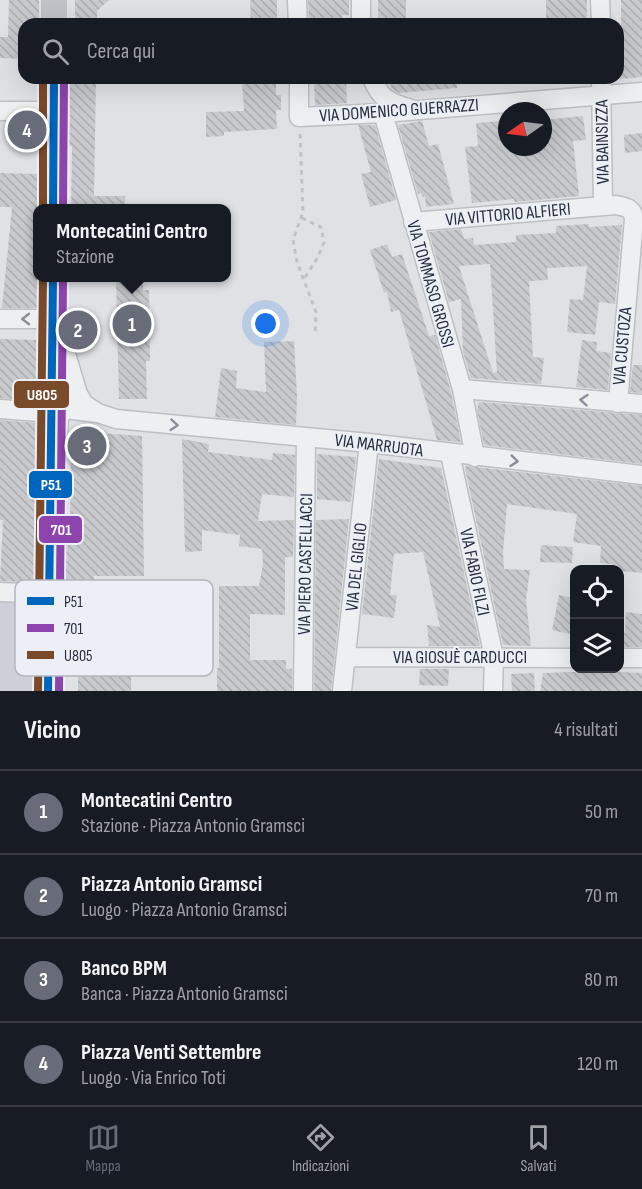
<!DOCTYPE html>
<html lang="it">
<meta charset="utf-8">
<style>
:root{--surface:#171b24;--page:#242831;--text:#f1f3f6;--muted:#9ea1a6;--line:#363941;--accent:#676c78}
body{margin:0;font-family:"Sofia Sans Condensed",sans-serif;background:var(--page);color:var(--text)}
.controls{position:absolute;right:18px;bottom:18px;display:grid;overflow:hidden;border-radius:12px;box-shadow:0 6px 24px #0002}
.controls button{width:54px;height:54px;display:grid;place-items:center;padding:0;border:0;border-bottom:2px solid var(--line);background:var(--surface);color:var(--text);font:30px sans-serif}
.compass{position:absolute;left:498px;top:102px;width:54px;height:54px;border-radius:50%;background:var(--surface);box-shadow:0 6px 24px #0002;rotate:256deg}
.you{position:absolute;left:266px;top:324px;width:21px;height:21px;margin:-15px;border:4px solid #fff;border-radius:50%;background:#1a73e8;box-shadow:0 0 0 9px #1a73e833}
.badge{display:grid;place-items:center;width:39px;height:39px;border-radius:50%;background:var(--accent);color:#fff;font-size:20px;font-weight:700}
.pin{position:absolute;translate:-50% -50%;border:3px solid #fff;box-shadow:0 2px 6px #0006}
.popup{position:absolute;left:33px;top:204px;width:198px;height:78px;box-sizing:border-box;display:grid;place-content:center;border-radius:12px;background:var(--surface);filter:drop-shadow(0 2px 4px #0005);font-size:20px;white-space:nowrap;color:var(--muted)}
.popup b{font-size:22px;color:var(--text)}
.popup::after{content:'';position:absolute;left:50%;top:100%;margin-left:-12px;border:12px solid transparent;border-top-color:var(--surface)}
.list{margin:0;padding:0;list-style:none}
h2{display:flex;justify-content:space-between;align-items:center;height:78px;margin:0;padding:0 24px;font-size:26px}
h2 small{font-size:20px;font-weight:400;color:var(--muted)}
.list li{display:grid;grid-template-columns:39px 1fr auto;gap:18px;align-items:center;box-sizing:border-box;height:84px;padding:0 24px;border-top:2px solid var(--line)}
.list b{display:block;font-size:22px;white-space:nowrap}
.list p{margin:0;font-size:20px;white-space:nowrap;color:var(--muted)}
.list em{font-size:20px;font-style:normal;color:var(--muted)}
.icon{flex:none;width:33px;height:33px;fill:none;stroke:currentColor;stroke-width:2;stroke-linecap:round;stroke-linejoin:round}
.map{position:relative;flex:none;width:642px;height:691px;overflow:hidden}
.search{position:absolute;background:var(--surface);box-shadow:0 6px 24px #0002;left:18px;right:18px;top:18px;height:66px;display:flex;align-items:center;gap:15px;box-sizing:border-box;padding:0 21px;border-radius:18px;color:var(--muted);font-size:22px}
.sheet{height:414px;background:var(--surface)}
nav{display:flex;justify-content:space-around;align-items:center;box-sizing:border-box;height:84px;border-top:2px solid var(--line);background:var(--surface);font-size:16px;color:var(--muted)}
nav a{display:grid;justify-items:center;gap:3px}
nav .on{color:var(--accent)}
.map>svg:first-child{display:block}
</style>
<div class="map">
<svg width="642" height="691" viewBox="0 0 642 691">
<defs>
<pattern id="building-back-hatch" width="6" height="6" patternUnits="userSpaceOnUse" patternTransform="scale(1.5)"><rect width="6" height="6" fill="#c7c9cd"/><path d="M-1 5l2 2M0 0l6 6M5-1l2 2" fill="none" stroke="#abadb1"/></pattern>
</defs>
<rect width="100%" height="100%" fill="#dfe1e5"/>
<path fill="#cdd0d8" d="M0 597H34L33 691H0Z"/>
<path fill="url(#building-back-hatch)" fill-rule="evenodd" d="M9 0H39V24H24V59L0 58V37H8Z
M75 0H109L97 11V24H75Z
M250 0H277V24H251Z
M308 0H349V15H342V21H309Z
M378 0H406V24H378Z
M546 0H587V20H546Z
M621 0H642V77L620 79 618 48 621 47Z
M69 78H96L94 196H125V208H71L72 146H68Z
M314 78H346L347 103 315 105Z
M390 78H457V88L399 93 391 88Z
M276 79V95H281V110H276L277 129 224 132V136L206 137V112L244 111 242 80Z
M583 116 586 140 573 141 579 196 514 202V199L472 203 465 147 478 146 476 123 501 121V127H507V147H543V120Z
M422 121 429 146 438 144 454 204 426 207 425 197H422L421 193 418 194 398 125Z
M358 125H375L396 200 370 207 361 174 371 172Z
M642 133V151L625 153 624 135Z
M0 173 38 174V308H2L12 207H0Z
M589 224V227L622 225 615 304 599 302 595 335 567 332 570 299 583 300 587 266 547 268 548 280 529 281 533 357 544 358 541 384 471 378 463 352 461 299 449 302 429 232 461 229 464 239 473 238 474 245 516 242V235L556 233V226ZM490 264 497 372 493 373 459 266Z
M387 244 392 257 402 254 429 336 435 335 451 392 461 442 437 440 399 310 391 312 387 292 384 293 370 250Z
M116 278H143V290H149L150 361H146L147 399H119Z
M0 339 37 340V401L0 398Z
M582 340 597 342 596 351 611 353 608 390 576 387Z
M294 341 297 396 296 425 215 417 221 368 237 371 236 388 266 392 264 342Z
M633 365H642V393L630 392Z
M479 402 642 415V464L484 445 477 410Z
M0 420 36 423 34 582 0 581 3 520H0Z
M71 431 142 436 144 576H94V620L64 619 66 543H70Z
M182 439 209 444 208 452 272 460 273 453 295 455 294 497 262 494 258 521 294 520 293 557H285V615L250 614V660H286V669H292V691H217V668H219V586H259L263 564 262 549 239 546 240 535 202 530V551L185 552Z
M317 454 356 457 351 502 317 499Z
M379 459 441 468 480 646H429L427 625 440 627 423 552 394 554 390 595H397L394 618 362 614Z
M466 466 642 486V573L611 570 612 564 600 563 601 546 573 542 577 514 507 504 503 552 504 569 530 570 526 600 531 646 503 645 465 468Z
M349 519 331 691H314L316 520Z
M541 545 573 547 572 563 540 562Z
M559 595 574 598V635L552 630Z
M626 612 642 614V647H620V633H625Z
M78 659 131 660V691H78Z
M420 669H449L448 686 419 685Z
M600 671 642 673V691H540L543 673Z
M534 673 535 691H512L511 674Z"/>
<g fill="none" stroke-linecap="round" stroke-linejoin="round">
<g stroke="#bdbfc3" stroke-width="21">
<path id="street" d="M297 0 298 24
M361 0V24
M600 0 601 24
M299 78V117L383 113 642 92
M372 78C380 99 390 103 411 109
M601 78 603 206
M0 111H53
M383 113 462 389 475 457
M413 222 616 205C626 207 633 208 634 219L618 403
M0 319H52
M58 327 78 394 84 404 98 413 116 419 369 443 642 475
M462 389 642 404
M0 409 52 413
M58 432 59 417 65 409 96 413
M450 454 494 657 493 691
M0 592 49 594
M346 657 574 658
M620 658H642
M303 691 306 437
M342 691 369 443"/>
</g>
<path stroke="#c1c2c7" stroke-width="3" stroke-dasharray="4.5 4.5" stroke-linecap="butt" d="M300 134 303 212 293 240 297 262 316 312 315 333
M302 218 321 227 324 242 318 257 304 279"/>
<use href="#street" stroke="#eeeff1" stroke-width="18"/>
<path stroke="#c0c2c7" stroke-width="26" d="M54 24V0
M53 208 54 78
M48 691 53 278"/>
<g stroke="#eceff5" stroke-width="12">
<path id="bus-1" d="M53 208 54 78
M48 691 53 278"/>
</g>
<g stroke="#eceff5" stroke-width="12">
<path id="bus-2" d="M63 208 64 78
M59 691 63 278"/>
</g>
<g stroke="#eceff5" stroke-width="12">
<path id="bus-3" d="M43 208V78
M38 691 43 278"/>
</g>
<use href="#bus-1" stroke="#0065bd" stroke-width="8"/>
<use href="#bus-2" stroke="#8e44ad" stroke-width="8"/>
<use href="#bus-3" stroke="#7a4b2a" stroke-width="8"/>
</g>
<defs><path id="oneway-chevron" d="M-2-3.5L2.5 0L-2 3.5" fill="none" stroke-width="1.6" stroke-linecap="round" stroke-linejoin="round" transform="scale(1.5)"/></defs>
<g stroke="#8a8e98">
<use href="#oneway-chevron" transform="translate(26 319) rotate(180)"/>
<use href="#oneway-chevron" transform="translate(584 400) rotate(-175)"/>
<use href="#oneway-chevron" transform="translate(174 425) rotate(5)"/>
<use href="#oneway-chevron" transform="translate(514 461) rotate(6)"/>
</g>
<g text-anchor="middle" stroke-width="4.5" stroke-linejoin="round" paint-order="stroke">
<g font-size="18" fill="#262d3e" stroke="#eceff5">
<text transform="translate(399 110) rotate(-4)" y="6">VIA DOMENICO GUERRAZZI</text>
<text transform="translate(602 142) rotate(-91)" y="6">VIA BAINSIZZA</text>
<text transform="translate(508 214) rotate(-5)" y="6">VIA VITTORIO ALFIERI</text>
<text transform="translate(431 284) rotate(74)" y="6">VIA TOMMASO GROSSI</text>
<text transform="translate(622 346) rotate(-85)" y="6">VIA CUSTOZA</text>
<text transform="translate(379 445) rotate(7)" y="6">VIA MARRUOTA</text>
<text transform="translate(305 564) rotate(-89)" y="6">VIA PIERO CASTELLACCI</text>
<text transform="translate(356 567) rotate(-84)" y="6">VIA DEL GIGLIO</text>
<text transform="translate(475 572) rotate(78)" y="6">VIA FABIO FILZI</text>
<text x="460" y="663">VIA GIOSUÈ CARDUCCI</text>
</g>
</g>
<rect x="15" y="580" width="198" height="96" rx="9" fill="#eceff5" stroke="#b1b5be" stroke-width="1.5"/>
<rect x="27" y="597" width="27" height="8" fill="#0065bd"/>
<rect x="27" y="624" width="27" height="8" fill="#8e44ad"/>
<rect x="27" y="651" width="27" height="8" fill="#7a4b2a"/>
<g font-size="16" fill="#262d3e">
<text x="64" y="607">P51</text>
<text x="64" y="634">701</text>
<text x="64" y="661">U805</text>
</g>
<g stroke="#eceff5" stroke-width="2">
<rect x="13" y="380" width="57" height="29" rx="6" fill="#7a4b2a"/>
<rect x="28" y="470" width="45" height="29" rx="6" fill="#0065bd"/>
<rect x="38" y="515" width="45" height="29" rx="6" fill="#8e44ad"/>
</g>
<g font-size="16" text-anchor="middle" font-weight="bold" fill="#fff">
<text x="42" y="400">U805</text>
<text x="51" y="490">P51</text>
<text x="61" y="535">701</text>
</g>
</svg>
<div class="controls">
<button><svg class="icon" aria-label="locate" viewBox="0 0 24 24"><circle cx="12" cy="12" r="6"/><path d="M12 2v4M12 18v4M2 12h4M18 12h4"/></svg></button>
<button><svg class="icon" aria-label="layers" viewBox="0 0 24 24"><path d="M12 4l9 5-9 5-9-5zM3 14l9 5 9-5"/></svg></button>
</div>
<svg class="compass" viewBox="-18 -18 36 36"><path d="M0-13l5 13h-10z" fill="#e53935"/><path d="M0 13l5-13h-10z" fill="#9ea1a6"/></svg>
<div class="you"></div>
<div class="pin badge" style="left:132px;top:324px">1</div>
<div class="popup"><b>Montecatini Centro</b>Stazione</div>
<div class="pin badge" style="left:78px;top:330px">2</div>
<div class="pin badge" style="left:87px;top:446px">3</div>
<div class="pin badge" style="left:27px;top:130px">4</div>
<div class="search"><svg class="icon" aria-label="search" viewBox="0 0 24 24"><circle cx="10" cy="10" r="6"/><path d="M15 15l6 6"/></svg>Cerca qui</div>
</div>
<section class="sheet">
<h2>Vicino<small>4 risultati</small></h2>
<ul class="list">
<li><span class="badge">1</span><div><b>Montecatini Centro</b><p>Stazione · Piazza Antonio Gramsci</p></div><em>50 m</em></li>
<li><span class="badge">2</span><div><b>Piazza Antonio Gramsci</b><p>Luogo · Piazza Antonio Gramsci</p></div><em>70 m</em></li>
<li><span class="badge">3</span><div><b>Banco BPM</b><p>Banca · Piazza Antonio Gramsci</p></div><em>80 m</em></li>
<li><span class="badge">4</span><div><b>Piazza Venti Settembre</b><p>Luogo · Via Enrico Toti</p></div><em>120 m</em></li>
</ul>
</section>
<nav>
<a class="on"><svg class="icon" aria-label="map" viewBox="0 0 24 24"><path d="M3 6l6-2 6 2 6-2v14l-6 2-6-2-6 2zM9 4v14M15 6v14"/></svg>Mappa</a>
<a><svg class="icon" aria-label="directions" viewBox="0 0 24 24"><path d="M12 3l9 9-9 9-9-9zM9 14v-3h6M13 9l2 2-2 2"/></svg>Indicazioni</a>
<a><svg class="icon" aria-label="saved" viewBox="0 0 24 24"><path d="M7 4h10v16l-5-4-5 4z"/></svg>Salvati</a>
</nav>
